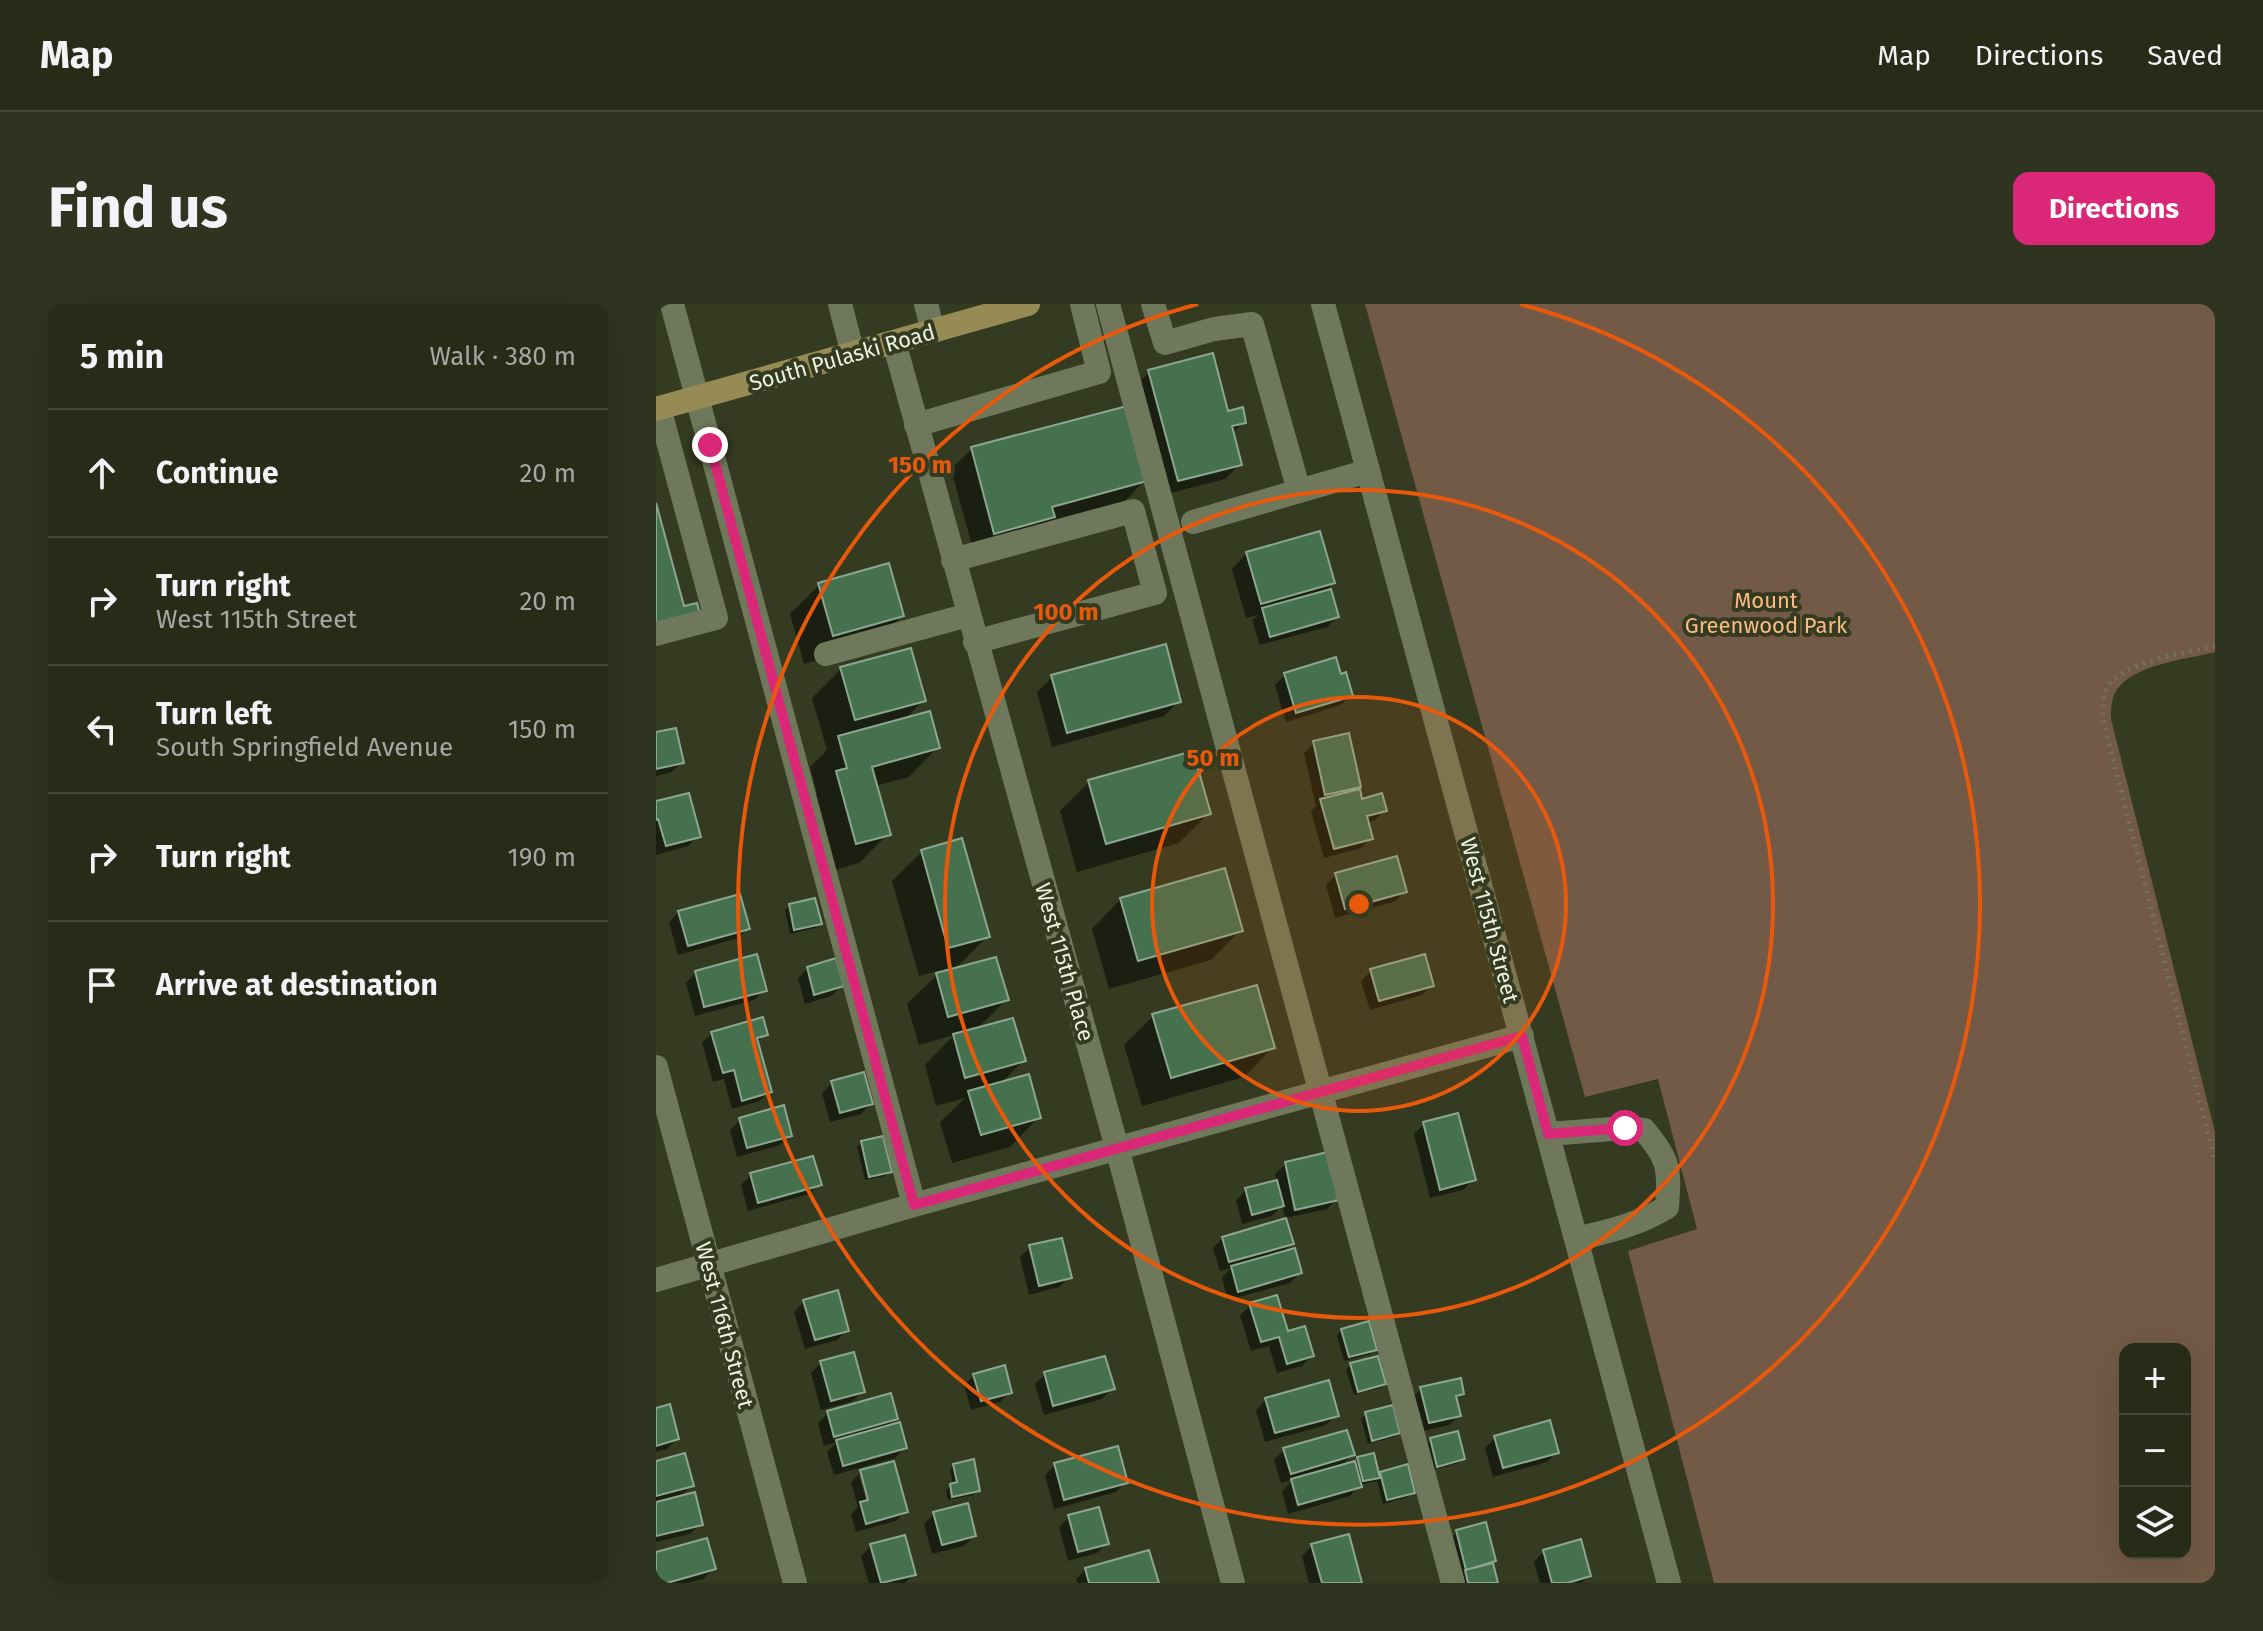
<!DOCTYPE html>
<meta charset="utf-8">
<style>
:root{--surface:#272c18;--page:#2f3421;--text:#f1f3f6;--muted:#a4a7a2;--line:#434837;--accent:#db2777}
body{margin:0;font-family:"Fira Sans",sans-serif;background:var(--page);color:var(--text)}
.controls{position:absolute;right:24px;bottom:24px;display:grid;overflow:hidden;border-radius:16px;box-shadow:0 8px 32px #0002}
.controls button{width:72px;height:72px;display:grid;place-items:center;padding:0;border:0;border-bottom:2px solid var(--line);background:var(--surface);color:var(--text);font:40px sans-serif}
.stop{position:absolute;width:24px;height:24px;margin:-18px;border:6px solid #db2777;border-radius:50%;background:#fff}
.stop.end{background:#db2777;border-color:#fff;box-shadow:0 2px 8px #0008}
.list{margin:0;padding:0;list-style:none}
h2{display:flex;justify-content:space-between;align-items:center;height:104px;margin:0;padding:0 32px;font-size:34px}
h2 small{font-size:26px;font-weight:400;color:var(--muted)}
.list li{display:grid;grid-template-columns:52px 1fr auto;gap:24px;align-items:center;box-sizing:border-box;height:128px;padding:0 32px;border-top:2px solid var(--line)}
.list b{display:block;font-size:30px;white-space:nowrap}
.list p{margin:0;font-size:26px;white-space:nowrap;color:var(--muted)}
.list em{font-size:26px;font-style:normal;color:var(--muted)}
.icon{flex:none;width:44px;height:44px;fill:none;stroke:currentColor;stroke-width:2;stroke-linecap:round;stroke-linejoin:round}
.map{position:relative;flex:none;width:1559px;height:1279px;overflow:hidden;border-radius:16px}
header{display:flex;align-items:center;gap:48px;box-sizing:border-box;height:112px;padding:0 40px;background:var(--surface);border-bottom:2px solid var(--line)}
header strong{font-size:38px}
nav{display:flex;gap:44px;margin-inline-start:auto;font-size:28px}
.intro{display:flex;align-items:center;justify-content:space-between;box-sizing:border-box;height:192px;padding:0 48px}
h1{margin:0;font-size:56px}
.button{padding:20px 36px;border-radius:16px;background:var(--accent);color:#fff;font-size:28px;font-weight:700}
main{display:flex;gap:48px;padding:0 48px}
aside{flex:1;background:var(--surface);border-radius:16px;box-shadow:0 8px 32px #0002}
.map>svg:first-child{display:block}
</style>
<header>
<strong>Map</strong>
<nav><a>Map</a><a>Directions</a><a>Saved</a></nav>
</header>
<div class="intro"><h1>Find us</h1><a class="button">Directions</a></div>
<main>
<aside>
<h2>5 min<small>Walk · 380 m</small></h2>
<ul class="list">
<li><svg class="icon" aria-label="ahead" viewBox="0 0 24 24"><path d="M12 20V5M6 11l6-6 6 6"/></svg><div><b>Continue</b></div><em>20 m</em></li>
<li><svg class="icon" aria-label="right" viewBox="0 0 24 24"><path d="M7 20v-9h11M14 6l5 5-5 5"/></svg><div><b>Turn right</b><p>West 115th Street</p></div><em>20 m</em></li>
<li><svg class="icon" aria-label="left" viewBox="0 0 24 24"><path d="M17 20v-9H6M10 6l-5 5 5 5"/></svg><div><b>Turn left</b><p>South Springfield Avenue</p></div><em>150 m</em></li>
<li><svg class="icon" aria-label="right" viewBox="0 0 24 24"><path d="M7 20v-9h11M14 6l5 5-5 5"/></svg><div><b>Turn right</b></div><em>190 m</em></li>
<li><svg class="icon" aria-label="arrive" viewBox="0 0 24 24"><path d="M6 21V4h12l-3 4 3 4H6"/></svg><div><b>Arrive at destination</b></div></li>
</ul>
</aside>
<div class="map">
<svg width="1559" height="1279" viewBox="0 0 1559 1279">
<rect width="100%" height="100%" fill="#343b20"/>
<path fill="#725a46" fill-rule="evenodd" d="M709 0H1559V348C1529 356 1483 359 1462 384 1455 393 1455 405 1455 415L1559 828V1279H1058L972 947 1041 925 1002 775 929 793ZM1469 1045H1529V1249H1469Z"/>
<path fill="#0007" fill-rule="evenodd" d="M493 68 588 118 576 130 584 160 569 175 507 191 478 83Z
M316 145 489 176 469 197 392 217 376 233 318 249 295 165Z
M591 249 677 279 667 289 681 313 671 323 604 341 596 316 602 311 590 314 576 265Z
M163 281 246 312 216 341 148 360 134 310Z
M185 365 268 396 248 416 282 443 253 473 219 482 232 530 203 559 171 568 152 498 161 489 154 463 171 446 156 394Z
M629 371 683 372 695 391 685 401 630 418 619 381Z
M396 373 523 397 508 412 396 443 381 388Z
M0 430 26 458 16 468 0 472Z
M691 432 704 497 729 506 719 516 710 519 715 534 705 544 668 554 655 507 660 502 648 449 658 439Z
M433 478 552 510 523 539 421 568 404 507Z
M0 499 42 532 32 542 0 551Z
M266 548 332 632 297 667 350 696 320 726 367 757 343 781 383 813 354 843 296 859 284 818 309 794 280 802 269 761 298 731 263 741 251 700 286 666 263 672 236 577Z
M680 571 748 588 738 598 679 614 670 581Z
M465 595 584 627 555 656 453 685 436 625Z
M134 602 163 620 159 624 134 630 129 606Z
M23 608 92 624 82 634 22 651 13 618Z
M152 664 185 682 175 692 149 700 142 674Z
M715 667 776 681 766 691 714 706 705 677Z
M40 668 108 686 98 696 39 712 30 679Z
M497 712 617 743 588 773 486 802 468 741Z
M56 729 109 730 100 739 114 787 104 797 76 805 68 775 57 778 46 739Z
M176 779 215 800 205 810 174 818 166 789Z
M84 816 134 831 124 841 81 853 74 826Z
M768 820 817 876 807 886 774 894 758 830Z
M206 839 234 868 229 872 209 876 201 843Z
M630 860 681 895 671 905 629 914 626 901 616 912 586 920 580 896 590 886 621 878 619 870Z
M95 871 163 880 153 890 92 907 85 881Z
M567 934 635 940 626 949 644 969 634 979 572 996 566 974 575 964 564 967 557 944Z
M374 943 414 973 403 983 373 991 364 953Z
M148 998 191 1026 181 1036 149 1045 138 1008Z
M595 1001 630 1030 656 1052 646 1062 621 1069 613 1042 595 1047 584 1011Z
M686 1027 718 1045 714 1050 688 1057 681 1031Z
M165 1059 207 1087 197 1097 165 1106 155 1069Z
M695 1061 728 1080 723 1084 698 1091 690 1066Z
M389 1070 456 1085 446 1095 388 1111 379 1080Z
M318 1071 354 1088 344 1098 315 1106 308 1081Z
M765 1085 806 1089 799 1096 803 1111 793 1121 763 1128 755 1095Z
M610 1096 680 1111 670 1121 609 1138 600 1106Z
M0 1106 21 1135 11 1145 0 1148Z
M172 1109 240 1114 229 1125 249 1144 239 1154 178 1171 171 1148 181 1138 168 1142 162 1119Z
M710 1110 742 1129 738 1133 712 1140 705 1115Z
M839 1134 901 1148 891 1158 837 1173 829 1144Z
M775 1136 807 1155 802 1159 777 1166 770 1141Z
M628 1146 696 1151 684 1163 698 1159 702 1155 721 1171 750 1163 757 1188 752 1193 727 1200 721 1177 703 1181 694 1192 632 1210 626 1187 638 1175 625 1179 618 1156Z
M0 1159 35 1182 23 1194 44 1220 34 1230 0 1238Z
M399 1161 470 1178 460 1188 398 1205 389 1171Z
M298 1162 322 1186 318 1191 292 1196 290 1186 297 1181 294 1166Z
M205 1168 250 1207 240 1217 200 1228 195 1210 202 1203 195 1178ZM203 1172H207L216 1205 213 1206Z
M278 1210 318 1232 308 1242 276 1250 268 1220Z
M413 1213 451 1239 441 1249 412 1257 403 1223Z
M801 1228 838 1257 835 1260 840 1279H807L791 1238Z
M215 1242 258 1270 249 1279H213L205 1252Z
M656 1242 704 1279H653L646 1252Z
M888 1247 933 1271 926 1279H918L924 1277V1273L904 1279H884L878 1258Z
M0 1250 57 1265 47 1275 32 1279H0Z
M430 1265 500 1279H421L420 1275Z"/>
<path fill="#46714f" stroke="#8ca790" stroke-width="2" d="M557 49 572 107 587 103 590 119 576 122 586 161 522 177 492 66Z
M471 102 491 177 396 203 399 213 338 230 315 143Z
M0 199 28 302 41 299 46 318 0 331Z
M664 227 679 279 605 300 590 248Z
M233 259 248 312 177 332 162 279Z
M675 285 683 313 614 333 606 304Z
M510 340 525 398 411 429 395 371Z
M255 344 270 397 199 416 184 363Z
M680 353 685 370 690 368 697 392 640 409 628 369Z
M274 407 284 444 216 463 235 531 200 540 180 467 191 464 182 432Z
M20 424 28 459 0 465V428Z
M693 429 705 483 669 491 657 437Z
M537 447 555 510 450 540 432 476Z
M704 485 706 495 726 489 731 507 711 512 717 535 678 545 664 495Z
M33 489 45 533 10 542 2 515 0 516V497Z
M306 534 334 633 292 644 265 546Z
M741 552 751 588 689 605 679 569Z
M569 564 587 627 482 657 464 594Z
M84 590 94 625 32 642 22 607Z
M159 594 166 620 138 626 133 600Z
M101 650 111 687 48 703 39 667Z
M769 650 778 682 723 697 714 665Z
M340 653 353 696 292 713 280 669Z
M180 654 188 682 158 691 151 663Z
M601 681 619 744 515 774 496 710Z
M107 713 112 731 101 734 116 788 86 797 78 766 67 769 55 728Z
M357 714 370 757 309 774 297 730Z
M208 768 217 800 184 809 175 777Z
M373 770 385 814 325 831 312 787Z
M128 801 136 832 91 844 83 814Z
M802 809 820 876 784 886 767 818Z
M227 832 236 868 213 873 205 837Z
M672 848 683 896 639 906 629 858Z
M157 852 166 881 102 899 94 869Z
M621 876 628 902 596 911 589 884Z
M630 914 638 940 573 958 566 933Z
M406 934 416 974 383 982 373 941Z
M639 944 646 969 582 988 575 962Z
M182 986 193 1027 159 1036 147 996Z
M621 991 632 1027 649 1022 658 1052 631 1060 623 1033 605 1038 593 999Z
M713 1017 721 1046 693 1053 685 1025Z
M198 1048 209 1088 175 1097 164 1057Z
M449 1052 459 1085 397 1102 388 1068Z
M722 1052 730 1080 702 1088 694 1059Z
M349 1061 356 1089 325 1097 317 1070Z
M805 1074 808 1090 800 1092 805 1112 773 1119 764 1083Z
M673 1076 683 1112 619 1129 609 1094Z
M235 1089 242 1115 178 1133 171 1107Z
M14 1100 23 1135 0 1142V1104Z
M737 1101 744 1129 716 1137 709 1108Z
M894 1116 903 1149 847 1164 838 1132Z
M244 1118 251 1144 187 1162 180 1136Z
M691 1126 699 1151 635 1170 627 1144Z
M802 1127 809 1155 781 1163 774 1134Z
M462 1142 472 1179 408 1196 398 1159Z
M29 1149 38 1182 0 1192V1157Z
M718 1149 724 1174 707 1177 701 1153Z
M318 1155 324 1187 296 1193 294 1180 301 1178 297 1160Z
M238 1157 252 1208 210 1220 204 1198 212 1196 204 1166Z
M699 1157 706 1183 642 1201 635 1175Z
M752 1160 759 1189 731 1196 724 1168Z
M39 1188 47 1221 0 1232V1198Z
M312 1199 320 1232 286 1241 277 1208Z
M443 1203 453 1240 422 1248 412 1211Z
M830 1218 840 1257 810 1266 800 1226Z
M693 1230 706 1279H666L655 1240Z
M249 1231 260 1271 225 1279 214 1240Z
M51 1234 60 1265 11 1279H0V1248Z
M925 1235 935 1272 911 1279H896L887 1246Z
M493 1246 503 1279H433L429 1264Z
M837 1259 842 1279H812L809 1266Z"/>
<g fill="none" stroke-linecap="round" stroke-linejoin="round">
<path stroke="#70765e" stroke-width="5" stroke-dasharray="2 6" stroke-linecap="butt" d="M1559 342C1531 349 1464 357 1450 385 1446 395 1447 405 1447 415L1559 857"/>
<path stroke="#70785b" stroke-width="24" d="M16 0 258 901
M184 0 197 50
M270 0 277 27
M452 0 797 1279
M497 0 509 39 558 25 596 20 643 187
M667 0 1013 1279
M238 38 461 844 577 1279
M260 121 443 68 426 0
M537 218 712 167
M297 256 477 207 499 289 319 338
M0 330 60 314 3 104
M170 350 312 311
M0 763 139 1279
M892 830 969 824 988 826C1013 855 1014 865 1011 903 982 921 953 927 920 935
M0 976 258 901 866 732"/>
<path stroke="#968b55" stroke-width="24" d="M0 105 372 0"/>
</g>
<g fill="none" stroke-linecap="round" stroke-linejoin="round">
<path stroke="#db2777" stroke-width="10" d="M54 141 258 901 866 732 892 830 969 824"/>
</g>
<circle cx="703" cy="600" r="207" fill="#e8590c" fill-opacity=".12"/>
<g fill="none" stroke="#e8590c" stroke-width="4">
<circle cx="703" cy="600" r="207"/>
<circle cx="703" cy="600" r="414"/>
<path d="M864 0A621 621 0 1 1 542 0"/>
</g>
<g text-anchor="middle" stroke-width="8" stroke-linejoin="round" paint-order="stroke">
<g font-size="22" fill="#edf2e1" stroke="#343b20">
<text transform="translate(186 53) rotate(-16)" y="8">South Pulaski Road</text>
<text transform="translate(834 616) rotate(75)" y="8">West 115th Street</text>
<text transform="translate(409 658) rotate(74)" y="8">West 115th Place</text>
<text transform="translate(69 1021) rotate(75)" y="8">West 116th Street</text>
</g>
<g font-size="22" fill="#faba84" stroke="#343b20">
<text x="1110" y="304">Mount<tspan x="1110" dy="25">Greenwood Park</tspan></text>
</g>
</g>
<circle cx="703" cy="600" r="12" fill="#e8590c" stroke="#343b20" stroke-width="4"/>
<g font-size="24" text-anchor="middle" font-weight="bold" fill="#e8590c" stroke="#343b20" stroke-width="8" stroke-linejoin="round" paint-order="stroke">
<text x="264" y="169">150 m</text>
<text x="410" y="316">100 m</text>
<text x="557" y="462">50 m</text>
</g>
</svg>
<div class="controls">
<button>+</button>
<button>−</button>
<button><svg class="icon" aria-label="layers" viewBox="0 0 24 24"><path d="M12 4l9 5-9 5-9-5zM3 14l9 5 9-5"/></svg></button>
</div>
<div class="stop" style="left:969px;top:824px"></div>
<div class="stop end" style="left:54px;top:141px"></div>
</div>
</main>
